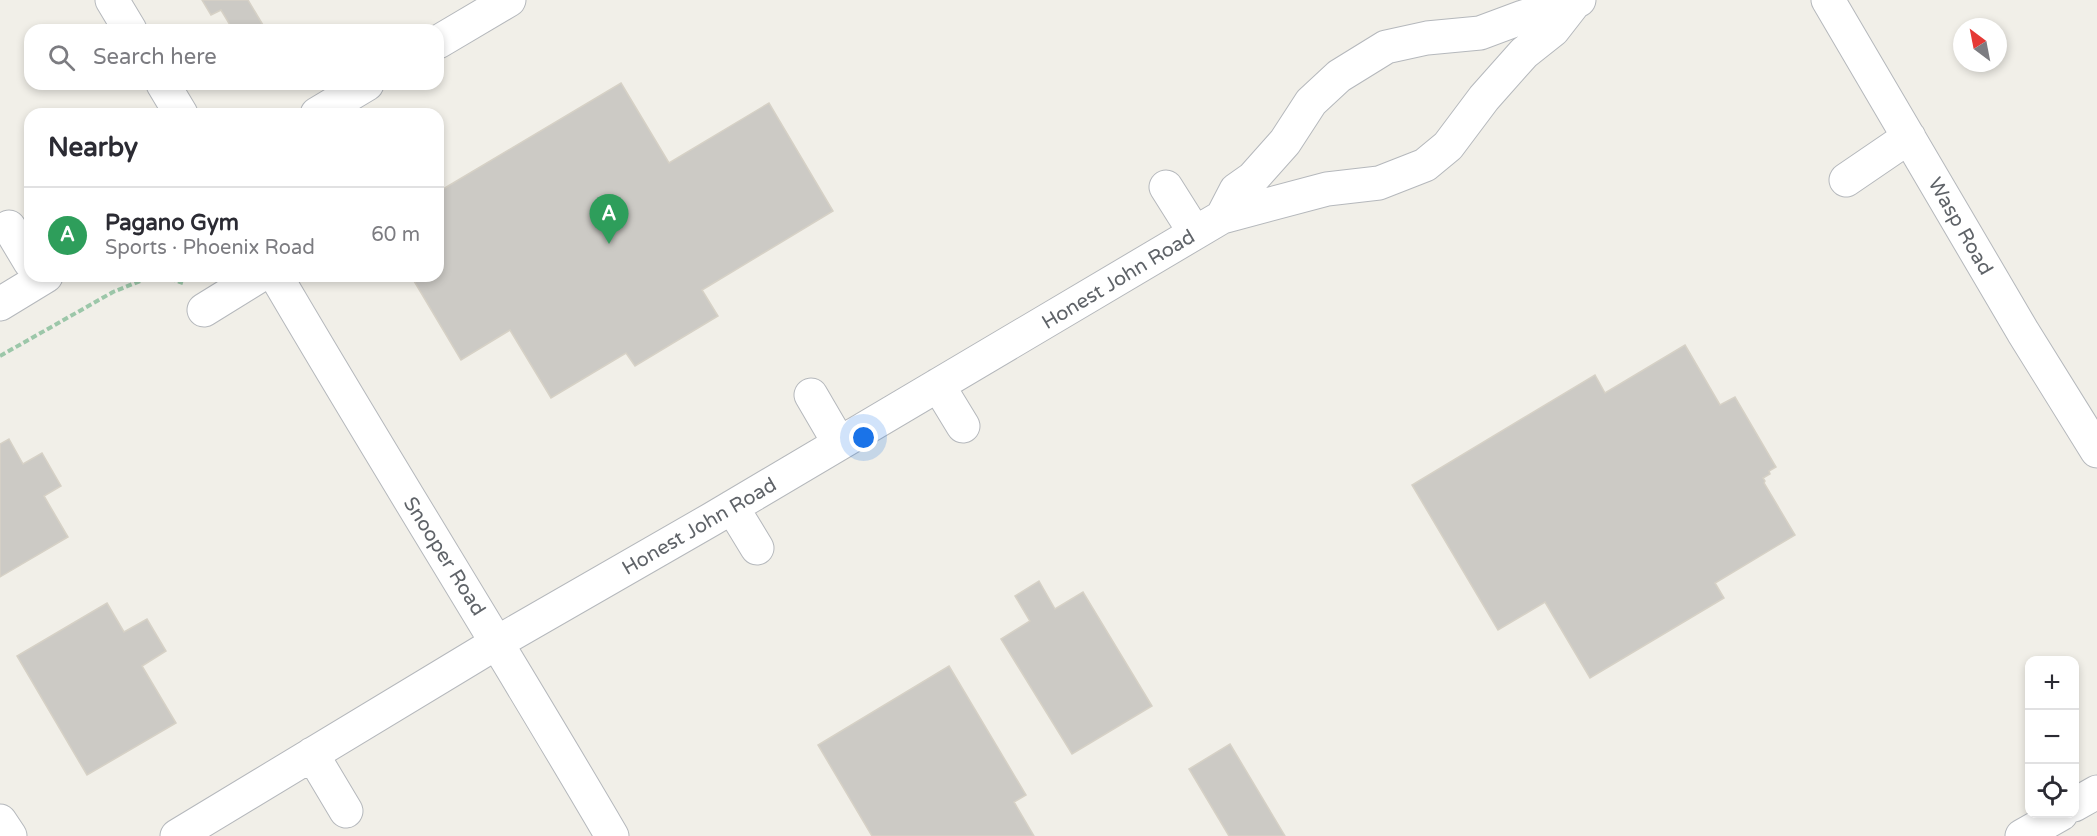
<!DOCTYPE html>
<meta charset="utf-8">
<style>
:root{--surface:#fff;--page:#f7f7f7;--text:#2b2b33;--muted:#7c7c81;--line:#e1e1e2;--accent:#ea580c}
body{margin:0;font-family:"Varela Round",sans-serif;background:var(--page);color:var(--text)}
.controls{position:absolute;right:18px;bottom:18px;display:grid;overflow:hidden;border-radius:12px;box-shadow:0 3px 9px #0003}
.controls button{width:54px;height:54px;display:grid;place-items:center;padding:0;border:0;border-bottom:2px solid var(--line);background:var(--surface);color:var(--text);font:30px sans-serif}
.compass{position:absolute;left:1953px;top:18px;width:54px;height:54px;border-radius:50%;background:var(--surface);box-shadow:0 3px 9px #0003;rotate:328deg}
.you{position:absolute;left:864px;top:438px;width:21px;height:21px;margin:-15px;border:4px solid #fff;border-radius:50%;background:#1a73e8;box-shadow:0 0 0 9px #1a73e833}
.badge{display:grid;place-items:center;width:39px;height:39px;border-radius:50%;background:var(--accent);color:#fff;font-size:20px;font-weight:700}
.pin{position:absolute;translate:-50% -50px;filter:drop-shadow(0 2px 3px #0008)}
.pin::after{content:'';position:absolute;top:32px;width:21px;height:18px;background:inherit;clip-path:polygon(0 0,100% 0,50% 100%)}
.list{margin:0;padding:0;list-style:none}
h2{display:flex;justify-content:space-between;align-items:center;height:78px;margin:0;padding:0 24px;font-size:26px}
h2 small{font-size:20px;font-weight:400;color:var(--muted)}
.list li{display:grid;grid-template-columns:39px 1fr auto;gap:18px;align-items:center;box-sizing:border-box;height:96px;padding:0 24px;border-top:2px solid var(--line)}
.list b{display:block;font-size:22px;white-space:nowrap}
.list p{margin:0;font-size:20px;white-space:nowrap;color:var(--muted)}
.list em{font-size:20px;font-style:normal;color:var(--muted)}
.icon{flex:none;width:33px;height:33px;fill:none;stroke:currentColor;stroke-width:2;stroke-linecap:round;stroke-linejoin:round}
.map{position:relative;flex:none;width:2097px;height:836px;overflow:hidden}
.search{position:absolute;background:var(--surface);box-shadow:0 3px 9px #0003;left:24px;top:24px;width:420px;height:66px;display:flex;align-items:center;gap:15px;box-sizing:border-box;padding:0 21px;border-radius:18px;color:var(--muted);font-size:22px}
.panel{position:absolute;background:var(--surface);box-shadow:0 3px 9px #0003;left:24px;top:108px;width:420px;height:174px;border-radius:18px}
.map>svg:first-child{display:block}
</style>
<div class="map">
<svg width="2097" height="836" viewBox="0 0 2097 836">
<rect width="100%" height="100%" fill="#f1efe8"/>
<path fill="#cccac5" stroke="#d6d1c6" stroke-width="1.5" d="M202 0H248L263 25 254 30H233L221 10 211 15Z
M621 83 669 163 769 103 833 211 702 290 718 316 635 366 626 353 551 398 510 330 461 360 411 276H438V192Z
M1685 345 1720 405 1735 397 1776 467 1769 471 1770 474 1763 478 1765 481 1764 483 1795 535 1715 583 1724 598 1590 678 1545 602 1498 630 1412 485 1595 375 1605 393Z
M9 439 23 464 42 453 61 486 44 496 68 537 0 577V444Z
M1039 581 1055 609 1083 592 1152 706 1072 754 1001 639 1030 621 1015 596Z
M107 603 124 632 147 619 166 651 142 666 176 723 87 775 17 656Z
M949 666 1026 795 1014 802 1034 836H872L818 745Z
M1230 744 1285 836H1229L1189 769Z"/>
<g fill="none" stroke-linecap="round" stroke-linejoin="round">
<g stroke="#b5b8bc" stroke-width="35">
<path id="minor" d="M112 0 130 30
M1828 0 2023 332 2097 451
M438 42 509 0
M163 84 181 114
M317 114 367 84
M1846 180 1909 137
M1166 187 1195 233
M1222 217 1236 190 1253 178 1285 142 1311 102 1339 76 1386 47 1427 38 1480 33 1523 17 1579 0
M9 227 30 262
M276 276C386 464 502 648 612 836
M0 304 46 276
M204 310 259 276
M938 385 963 426
M811 395 839 443
M732 507 757 548
M312 754 346 811
M2074 805 2097 792
M0 821 10 836
M177 836 498 642 712 519 1222 217 1327 189 1379 183 1425 165 1448 146 1484 98 1524 53 1553 30 1574 3
M2022 836 2061 814"/>
</g>
<path stroke="#9cc7a9" stroke-width="4" stroke-dasharray="6 3" stroke-linecap="butt" d="M0 356 113 292 145 279 168 278 183 283"/>
<use href="#minor" stroke="#fff" stroke-width="33"/>
</g>
<g text-anchor="middle" stroke-width="6" stroke-linejoin="round" paint-order="stroke">
<g font-size="20" fill="#5f6368" stroke="#fff">
<text transform="translate(1961 226) rotate(60)" y="7">Wasp Road</text>
<text transform="translate(1118 279) rotate(-31)" y="7">Honest John Road</text>
<text transform="translate(699 526) rotate(-30)" y="7">Honest John Road</text>
<text transform="translate(445 556) rotate(58)" y="7">Snooper Road</text>
</g>
</g>
</svg>
<div class="controls">
<button>+</button>
<button>−</button>
<button><svg class="icon" aria-label="locate" viewBox="0 0 24 24"><circle cx="12" cy="12" r="6"/><path d="M12 2v4M12 18v4M2 12h4M18 12h4"/></svg></button>
</div>
<svg class="compass" viewBox="-18 -18 36 36"><path d="M0-13l5 13h-10z" fill="#e53935"/><path d="M0 13l5-13h-10z" fill="#7c7c81"/></svg>
<div class="you"></div>
<div class="pin badge" style="left:609px;top:244px;background:#2e9e5b">A</div>
<div class="search"><svg class="icon" aria-label="search" viewBox="0 0 24 24"><circle cx="10" cy="10" r="6"/><path d="M15 15l6 6"/></svg>Search here</div>
<section class="panel">
<h2>Nearby<small></small></h2>
<ul class="list">
<li><span class="badge" style="background:#2e9e5b">A</span><div><b>Pagano Gym</b><p>Sports · Phoenix Road</p></div><em>60 m</em></li>
</ul>
</section>
</div>
